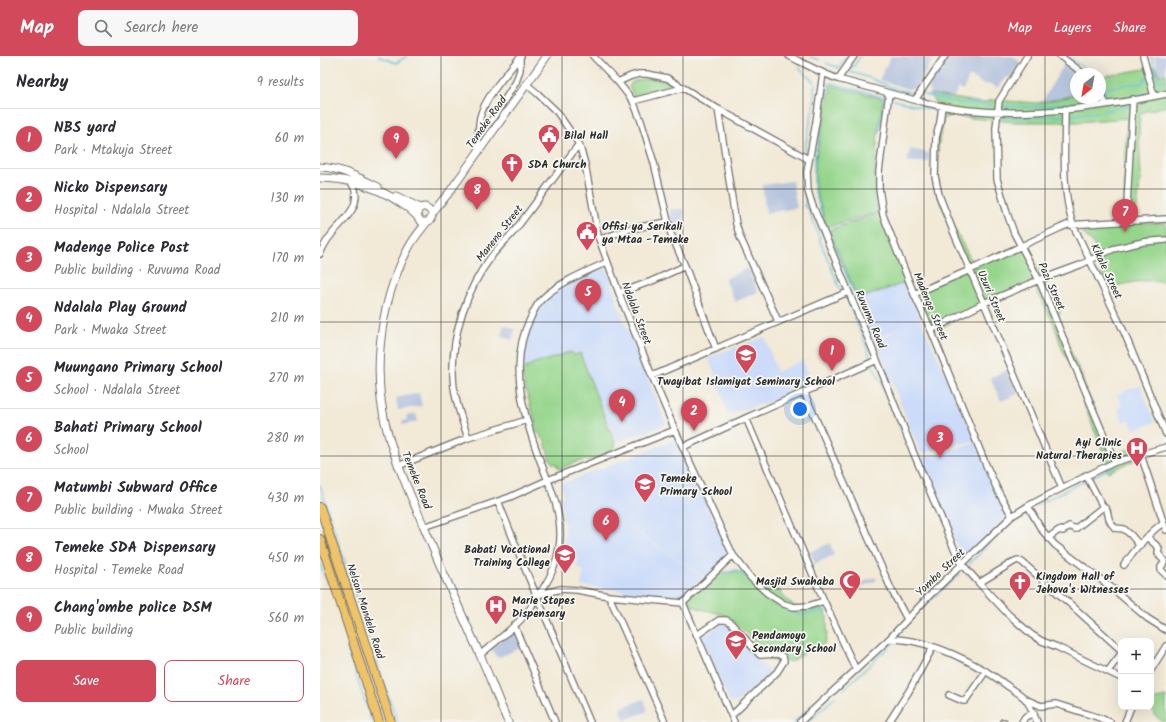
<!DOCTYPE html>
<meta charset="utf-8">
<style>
:root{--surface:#fff;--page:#f7f7f7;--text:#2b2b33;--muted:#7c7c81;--line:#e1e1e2;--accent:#d1495b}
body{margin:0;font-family:Kalam,sans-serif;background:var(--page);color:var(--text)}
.controls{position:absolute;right:12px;bottom:12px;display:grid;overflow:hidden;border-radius:8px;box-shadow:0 4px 16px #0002}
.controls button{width:36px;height:36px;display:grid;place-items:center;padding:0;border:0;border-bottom:1px solid var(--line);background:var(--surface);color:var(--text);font:20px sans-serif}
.compass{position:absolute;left:750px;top:12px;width:36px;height:36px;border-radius:50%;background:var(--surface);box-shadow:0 4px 16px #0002;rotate:211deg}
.you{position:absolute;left:480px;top:353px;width:14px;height:14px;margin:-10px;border:3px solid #fff;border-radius:50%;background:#1a73e8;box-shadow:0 0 0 6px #1a73e833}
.badge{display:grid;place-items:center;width:26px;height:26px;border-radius:50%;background:var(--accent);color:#fff;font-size:13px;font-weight:700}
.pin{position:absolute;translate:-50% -33px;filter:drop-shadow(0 1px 2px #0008)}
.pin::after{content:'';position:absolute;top:21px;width:14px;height:12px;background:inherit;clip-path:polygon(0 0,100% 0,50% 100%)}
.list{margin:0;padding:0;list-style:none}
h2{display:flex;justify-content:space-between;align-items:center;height:52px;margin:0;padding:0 16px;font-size:17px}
h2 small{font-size:13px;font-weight:400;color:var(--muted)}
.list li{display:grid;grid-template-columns:26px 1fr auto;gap:12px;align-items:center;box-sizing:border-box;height:60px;padding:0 16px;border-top:1px solid var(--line)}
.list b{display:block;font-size:15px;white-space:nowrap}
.list p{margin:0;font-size:13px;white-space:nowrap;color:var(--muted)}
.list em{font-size:13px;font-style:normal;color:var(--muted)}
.actions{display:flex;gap:8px;padding:12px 16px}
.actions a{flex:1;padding:9px 0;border:1px solid var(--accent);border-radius:8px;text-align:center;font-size:14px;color:var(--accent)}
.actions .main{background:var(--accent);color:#fff}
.icon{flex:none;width:22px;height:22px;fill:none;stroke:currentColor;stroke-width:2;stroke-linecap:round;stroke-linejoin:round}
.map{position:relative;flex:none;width:846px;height:666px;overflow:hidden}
header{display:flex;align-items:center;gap:24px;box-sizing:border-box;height:56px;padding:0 20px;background:var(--accent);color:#fff}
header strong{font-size:19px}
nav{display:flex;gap:22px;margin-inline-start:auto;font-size:14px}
.search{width:280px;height:36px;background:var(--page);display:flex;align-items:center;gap:10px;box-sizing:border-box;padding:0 14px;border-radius:8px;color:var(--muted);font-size:15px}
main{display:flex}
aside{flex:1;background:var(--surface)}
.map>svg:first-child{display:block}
</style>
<header>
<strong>Map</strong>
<div class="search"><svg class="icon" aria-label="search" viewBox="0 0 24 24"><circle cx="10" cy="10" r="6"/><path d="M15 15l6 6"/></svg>Search here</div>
<nav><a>Map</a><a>Layers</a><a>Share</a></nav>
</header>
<main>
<aside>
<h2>Nearby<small>9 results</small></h2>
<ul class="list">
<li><span class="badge">1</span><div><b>NBS yard</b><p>Park · Mtakuja Street</p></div><em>60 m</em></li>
<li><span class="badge">2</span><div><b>Nicko Dispensary</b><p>Hospital · Ndalala Street</p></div><em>130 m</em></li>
<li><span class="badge">3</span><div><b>Madenge Police Post</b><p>Public building · Ruvuma Road</p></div><em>170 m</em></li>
<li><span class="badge">4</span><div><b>Ndalala Play Ground</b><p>Park · Mwaka Street</p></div><em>210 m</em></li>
<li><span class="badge">5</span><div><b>Muungano Primary School</b><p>School · Ndalala Street</p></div><em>270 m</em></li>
<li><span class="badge">6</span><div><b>Bahati Primary School</b><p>School</p></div><em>280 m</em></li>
<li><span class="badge">7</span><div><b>Matumbi Subward Office</b><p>Public building · Mwaka Street</p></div><em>430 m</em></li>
<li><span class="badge">8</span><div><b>Temeke SDA Dispensary</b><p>Hospital · Temeke Road</p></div><em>450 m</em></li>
<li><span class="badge">9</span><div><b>Chang'ombe police DSM</b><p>Public building</p></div><em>560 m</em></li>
</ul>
<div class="actions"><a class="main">Save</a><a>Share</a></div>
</aside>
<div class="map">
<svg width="846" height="666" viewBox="0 0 846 666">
<rect width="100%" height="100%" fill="#f6f6f2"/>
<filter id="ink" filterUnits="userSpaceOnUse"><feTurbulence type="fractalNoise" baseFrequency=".025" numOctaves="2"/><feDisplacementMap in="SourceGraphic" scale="8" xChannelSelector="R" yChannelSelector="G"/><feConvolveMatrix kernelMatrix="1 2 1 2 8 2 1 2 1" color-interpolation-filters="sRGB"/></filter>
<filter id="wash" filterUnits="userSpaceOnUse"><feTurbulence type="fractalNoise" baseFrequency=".012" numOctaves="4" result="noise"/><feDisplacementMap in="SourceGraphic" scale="16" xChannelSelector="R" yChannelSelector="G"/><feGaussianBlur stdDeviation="0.9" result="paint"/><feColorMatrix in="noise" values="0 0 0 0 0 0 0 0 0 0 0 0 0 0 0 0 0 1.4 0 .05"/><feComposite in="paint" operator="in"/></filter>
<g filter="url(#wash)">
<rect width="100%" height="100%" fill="#f2e9d6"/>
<path fill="#cbdbf9" d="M561 155 588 227 601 265 656 384 601 398 556 287 582 271 553 285 507 173Z
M283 212 288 214 299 252 309 277 205 317 201 307 203 285 211 264 226 244 235 258 227 242 234 236Z
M309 277 347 369 296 386 260 296Z
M445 281 457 316 483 304 492 328 475 335V336L470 338 468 336 466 337 463 330 466 341 408 358 396 321 388 301Z
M820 329 835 366 814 374 810 364 803 366 798 352 802 350 797 339Z
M357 383 369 406 408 496 406 506 387 522 317 476 279 455 314 475 384 521 359 540 320 537 261 530 264 514 257 512 258 503 256 501 253 500 242 495 245 475 240 440 244 441 241 428Z
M656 387 691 462 643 504 600 402Z
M404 567H405L451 618 415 647 409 645 381 580Z"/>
<path fill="#b7c5de" d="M571 0H585L593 5 587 0H615L596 32 588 33 559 24Z
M626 0H693L700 6 690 22 687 21 678 32 673 29 666 28 664 29 652 21H649L643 34 639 32 632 43 611 40 609 33 613 22Z
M834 0H846V17L839 18Z
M744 9 757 18H756V42L724 49 723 45 731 30Z
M590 93 609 97V106H587Z
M472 125 477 152 446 157 442 129Z
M350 153H364V167L353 172 350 160Z
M427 212 438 236 415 246 405 223Z
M184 269 195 273 192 284 181 280Z
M687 314 698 338 681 345 670 322Z
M99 337 102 350 78 354 76 342Z
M96 358 98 365 83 369 82 365 87 364 86 360Z
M510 487 514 499 495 508 490 496Z
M555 521 557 524 538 532 537 529Z
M195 576 203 591 177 602 170 591Z
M324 643 328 655 305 664 300 652Z"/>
<path fill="#96d68c" stroke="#60805c" d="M836 11 839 19 846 18V50L820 57 819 79 821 120 815 167H846V226C826 222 806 228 786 232L774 189 763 177 805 168V96L808 62 758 66H693L630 60 624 62C617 83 615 116 621 138 627 161 642 186 653 208L709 185 711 198 720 215 734 250 743 248 738 262 755 306 761 317 764 329 785 378 795 398 815 391 827 399 788 416 786 414 787 406 764 348 761 334 758 323 743 295 733 266 718 239 714 228 611 276 593 238 616 224 646 211 617 137V67C621 51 618 51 609 38L663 47 672 44 717 47 748 41 756 37V42H780V23L783 20Z
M323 23H339L354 27 355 32 315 42 309 31 312 26Z
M511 29 563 43 558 76 555 117 559 156 507 171 495 132V106Z
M560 157 587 226 538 243 509 174Z
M251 296 255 299 260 297 296 390 285 398 274 403 256 406 239 413 236 407 233 408 229 401 225 385 215 373V365L211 353 205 330 201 317C213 304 218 307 233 302 239 300 245 297 251 296Z
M402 516H424L451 533 459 534C468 549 484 558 501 551L507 561V578L505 587 498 594 488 595 472 605 460 606 450 604 428 579 408 560 378 552 370 548 365 542 381 526Z
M846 641V666C838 666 834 657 830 651H831V644Z"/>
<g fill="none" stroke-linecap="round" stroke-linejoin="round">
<path stroke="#5ebedd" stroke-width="1.5" d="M58 0 76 7 87 0
M490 0 499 4
M747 0 772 18
M831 0 839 25 846 24
M506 7 519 12
M747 9 759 18
M518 11 527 0
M479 12 496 28 494 31V47L484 98
M528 13 534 10 540 0
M527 15 550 22 575 33 595 38
M783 31 786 41C798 46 813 41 825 37
M783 33 810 28 822 27 827 20
M603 39 640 47 671 49
M574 44 616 55
M683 50 712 51 759 46 774 43
M782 55C791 54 803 49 811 51
M625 56 663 60
M747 60 777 56
M683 62 744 60
M559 78 565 42
M483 101 482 129 486 146 484 150 488 152 500 183V186L501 187 520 233 523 236
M524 240 528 245 546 289 551 304
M537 244 507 174 494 133V106L508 29 512 27 566 42
M552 308 560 323 582 376
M772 421 796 409
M0 429 68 640 78 666
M713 451 766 424
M0 508 7 528
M649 508C667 490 684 470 706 455
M403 518 416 514 429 523
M449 542C457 550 471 560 484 558 490 558 497 555 503 555H506L507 557
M596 557 639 518
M578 581 579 577 584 571
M26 590 52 666
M524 633 574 586
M474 666 516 629
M488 666 515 641"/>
</g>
</g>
<g filter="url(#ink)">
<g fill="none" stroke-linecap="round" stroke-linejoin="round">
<g stroke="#716e67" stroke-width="8">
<path id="minor" d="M273 0 298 26 313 45 321 65 334 107 351 178 365 210 396 293
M469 0C485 8 501 17 518 23 533 27 548 31 562 35 590 43 618 51 648 54 713 61 782 51 846 38
M707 0 679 45 676 72 677 123 688 160 694 177 719 224 795 406
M740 0 764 18
M823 0 834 40
M503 17 496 66 487 116 488 135 492 148 557 304 594 398 633 490 642 508 659 527 688 558 712 579 722 585 737 591 801 622
M518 23 534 0
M298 26 311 20 319 18H327L347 22 398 53 488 103
M206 28 217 37 237 56 259 88 265 108 275 162 278 180 299 237 332 320 355 374 413 499 431 522 447 537 464 548 474 551 488 550 504 545
M780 36 786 48
M569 37 559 116V132L563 159 594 238 611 274 666 409 679 437 692 460
M595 44 625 0
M313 45 363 32
M622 50 620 66 616 81 615 120 619 139 633 175 650 214 742 432
M398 53 416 168 420 181 458 265
M745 53C745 91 741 132 753 169L804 276 846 378
M159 79 171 65 196 26 200 14V1
M158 96C158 84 158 72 160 61 165 41 188 16 201 0
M806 165 813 43
M279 183 284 182 309 173 347 166
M0 198C4 188 11 178 19 170 28 160 39 149 35 134 34 131 32 128 31 126
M299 237 332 225 365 210
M594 238 650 214 740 172 747 169 846 163
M611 274 664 247 719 224 760 209 793 193 823 186 846 184
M332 320 528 236
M484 336 572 535 587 563
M426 362 504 545 536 614
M148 382C141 361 133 340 133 317 132 277 147 233 171 201 178 191 188 183 195 174 217 146 237 117 259 88
M363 391 426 362 557 304
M821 399 846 474
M78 410 148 382 207 364
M766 419 782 449 787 454 789 463 791 467 795 472 804 473 811 479 820 490
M178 445 206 515 270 666
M708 450 721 473 735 489 792 532 827 562 846 574
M104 471 190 441 228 424 355 374
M827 481 839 492 838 497 844 505V507L841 511V514L846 519
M728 482 739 474 743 475 749 470 755 473 783 451
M804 509C815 494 828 477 843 467
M659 527 695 505 698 504 702 506 749 547 801 594
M217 539 241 533 257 534 289 540 363 547 414 666
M289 540 345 666
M363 547 413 499
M194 569 235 666
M377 579 399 564H406L410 566 440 599 458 598 463 601 464 605 457 616 412 659
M569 583C608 582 659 608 689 631 695 635 702 639 706 644 711 650 714 659 717 666
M160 599C175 586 201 567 211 551 213 548 214 544 216 540 218 537 222 535 224 531 231 520 237 505 239 492 244 463 232 434 221 407 204 362 187 307 211 261 214 254 218 246 224 241 242 225 266 216 287 206
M831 614 846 590
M788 615 801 598
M629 639 643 645H645C652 635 659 625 666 615
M707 644 721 650 736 648 777 661 790 666
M480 666 569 583 610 539 692 460 708 450 742 432 795 406 846 391
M569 666 589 635 613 591
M683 666H684
M702 666 705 661 714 657
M805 666 811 651"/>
</g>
<g stroke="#716e67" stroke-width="9">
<path id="tertiary" d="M0 111C21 112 40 122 58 131
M0 122C26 122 58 131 79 146 84 149 92 155 96 159 98 162 99 164 102 166 108 167 112 164 112 158 108 148 97 149 97 160
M76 140 100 152
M112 158 122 145 128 138 227 0
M107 166C100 175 93 183 88 193 59 248 51 319 68 378 78 415 95 448 109 483 125 522 143 560 160 599 170 621 178 644 188 666"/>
</g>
<g stroke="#716e67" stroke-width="10">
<path id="primary" d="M0 451 71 666
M0 483 59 666"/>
</g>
<use href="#minor" stroke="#fff" stroke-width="5.5"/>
<use href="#tertiary" stroke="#fff" stroke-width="7"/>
<use href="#primary" stroke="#efc469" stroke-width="8"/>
</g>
</g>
<path fill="none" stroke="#2b2b2b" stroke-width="1" stroke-opacity="0.55" d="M121 0V666M242 0V666M363 0V666M483 0V666M604 0V666M725 0V666M0 133H846M0 266H846M0 400H846M0 533H846"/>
<defs>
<g id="civic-pin" transform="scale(1.15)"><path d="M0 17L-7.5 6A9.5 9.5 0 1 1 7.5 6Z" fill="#d1495b" stroke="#f6f6f2"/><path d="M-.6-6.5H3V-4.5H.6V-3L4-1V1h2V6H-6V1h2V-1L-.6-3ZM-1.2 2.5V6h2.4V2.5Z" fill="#fff"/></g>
<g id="church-pin" transform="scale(1.15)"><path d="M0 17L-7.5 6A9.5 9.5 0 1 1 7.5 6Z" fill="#d1495b" stroke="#f6f6f2"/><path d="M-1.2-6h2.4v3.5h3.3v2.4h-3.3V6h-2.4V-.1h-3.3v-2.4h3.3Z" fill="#fff"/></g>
<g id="school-pin" transform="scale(1.15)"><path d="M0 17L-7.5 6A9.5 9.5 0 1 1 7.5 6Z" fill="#d1495b" stroke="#f6f6f2"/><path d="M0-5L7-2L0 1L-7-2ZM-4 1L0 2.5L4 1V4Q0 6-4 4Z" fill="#fff"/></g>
<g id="hospital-pin" transform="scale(1.15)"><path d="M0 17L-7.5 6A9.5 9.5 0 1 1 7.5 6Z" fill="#d1495b" stroke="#f6f6f2"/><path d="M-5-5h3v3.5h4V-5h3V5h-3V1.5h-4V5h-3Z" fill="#fff"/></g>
<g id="university-pin" transform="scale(1.15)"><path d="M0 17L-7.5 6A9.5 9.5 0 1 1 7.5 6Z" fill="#d1495b" stroke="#f6f6f2"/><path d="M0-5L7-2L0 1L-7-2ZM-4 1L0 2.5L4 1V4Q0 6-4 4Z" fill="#fff"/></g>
<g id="mosque-pin" transform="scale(1.15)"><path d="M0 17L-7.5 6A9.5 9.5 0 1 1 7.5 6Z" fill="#d1495b" stroke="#f6f6f2"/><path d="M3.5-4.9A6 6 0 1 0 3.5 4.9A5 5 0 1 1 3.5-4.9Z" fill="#fff"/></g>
</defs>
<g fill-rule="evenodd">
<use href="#civic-pin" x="229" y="79"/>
<use href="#church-pin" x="192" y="108"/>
<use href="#civic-pin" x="267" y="176"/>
<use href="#school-pin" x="426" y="299"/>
<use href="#hospital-pin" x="817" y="392"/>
<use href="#school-pin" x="325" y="428"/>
<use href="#university-pin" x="245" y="499"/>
<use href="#mosque-pin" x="530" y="525"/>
<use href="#church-pin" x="700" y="526"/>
<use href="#hospital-pin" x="176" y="550"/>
<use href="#school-pin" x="416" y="585"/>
</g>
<g text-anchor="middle" stroke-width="3.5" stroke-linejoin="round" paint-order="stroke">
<g font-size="11" fill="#2b2b2b" stroke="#f6f6f2">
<text transform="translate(166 66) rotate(-55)" y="4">Temeke Road</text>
<text transform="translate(179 177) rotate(-52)" y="4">Maneno Street</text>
<text transform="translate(787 215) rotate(65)" y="4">Kikale Street</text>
<text transform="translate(732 230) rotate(66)" y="4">Pazi Street</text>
<text transform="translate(672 240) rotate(67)" y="4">Uzuri Street</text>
<text transform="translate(611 250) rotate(67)" y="4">Madenge Street</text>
<text transform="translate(317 257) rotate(69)" y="4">Ndalala Street</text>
<text transform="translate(551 263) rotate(67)" y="4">Ruvuma Road</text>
<text transform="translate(97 424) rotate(68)" y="4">Temeke Road</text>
<text transform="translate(620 516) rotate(-44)" y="4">Yombo Street</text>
<text transform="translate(46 555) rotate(72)" y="4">Nelson Mandela Road</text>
</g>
<g font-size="11" font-weight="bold" fill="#2b2b2b" stroke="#f6f6f2" text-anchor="start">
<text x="244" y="83">Bilal Hall</text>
<text x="208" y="112">SDA Church</text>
<text x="282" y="174">Offisi ya Serikali<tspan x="282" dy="13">ya Mtaa -Temeke</tspan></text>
<text x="426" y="329" text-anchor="middle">Twayibat Islamiyat Seminary School</text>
<text x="802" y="390" text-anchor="end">Ayi Clinic<tspan x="802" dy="13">Natural Therapies</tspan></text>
<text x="340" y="426">Temeke<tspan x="340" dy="13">Primary School</tspan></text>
<text x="230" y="497" text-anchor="end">Babati Vocational<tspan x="230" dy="13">Training College</tspan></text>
<text x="716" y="524">Kingdom Hall of<tspan x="716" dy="13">Jehova's Witnesses</tspan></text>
<text x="514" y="529" text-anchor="end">Masjid Swahaba</text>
<text x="192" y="548">Marie Stopes<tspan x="192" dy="13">Dispensary</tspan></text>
<text x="432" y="583">Pendamoyo<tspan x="432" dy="13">Secondary School</tspan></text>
</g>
</g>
</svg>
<div class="controls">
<button>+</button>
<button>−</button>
</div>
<svg class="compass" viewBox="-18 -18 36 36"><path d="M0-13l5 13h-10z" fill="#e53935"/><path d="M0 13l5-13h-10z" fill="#7c7c81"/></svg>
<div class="you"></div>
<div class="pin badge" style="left:512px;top:315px">1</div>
<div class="pin badge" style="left:374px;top:375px">2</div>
<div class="pin badge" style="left:620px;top:402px">3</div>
<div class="pin badge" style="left:302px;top:366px">4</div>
<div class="pin badge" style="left:268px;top:256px">5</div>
<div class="pin badge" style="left:286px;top:485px">6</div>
<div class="pin badge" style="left:805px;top:176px">7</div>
<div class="pin badge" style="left:157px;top:154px">8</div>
<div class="pin badge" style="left:76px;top:103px">9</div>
</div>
</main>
